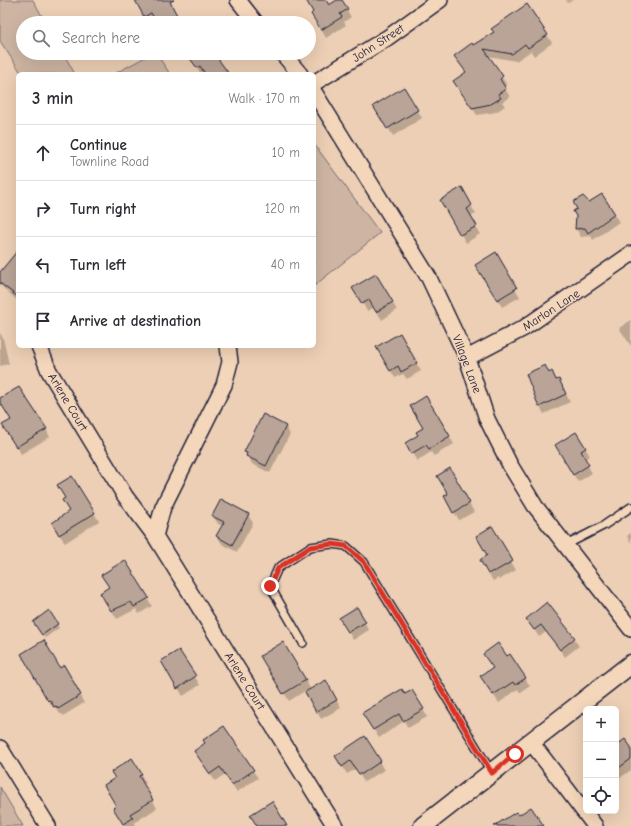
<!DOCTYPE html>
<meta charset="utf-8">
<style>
:root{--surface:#fff;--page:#f2f2f3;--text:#2b2b33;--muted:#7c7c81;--line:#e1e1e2}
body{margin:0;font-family:"Comic Neue",sans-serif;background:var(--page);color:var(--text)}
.controls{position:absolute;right:12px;bottom:12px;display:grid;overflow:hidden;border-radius:6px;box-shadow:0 4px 16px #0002}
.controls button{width:36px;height:36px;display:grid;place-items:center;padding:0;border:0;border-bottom:1px solid var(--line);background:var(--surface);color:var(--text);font:20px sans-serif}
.stop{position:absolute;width:12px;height:12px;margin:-9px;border:3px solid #d93025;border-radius:50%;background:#fff}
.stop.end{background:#d93025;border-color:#fff;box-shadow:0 1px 4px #0008}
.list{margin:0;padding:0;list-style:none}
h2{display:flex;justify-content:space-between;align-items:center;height:52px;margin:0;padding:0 16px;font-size:17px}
h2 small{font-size:13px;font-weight:400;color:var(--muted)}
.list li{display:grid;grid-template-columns:26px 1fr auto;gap:12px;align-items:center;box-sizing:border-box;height:56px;padding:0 16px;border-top:1px solid var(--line)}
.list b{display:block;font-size:15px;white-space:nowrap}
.list p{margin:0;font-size:13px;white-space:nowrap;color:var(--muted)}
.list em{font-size:13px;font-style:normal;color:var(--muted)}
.icon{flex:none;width:22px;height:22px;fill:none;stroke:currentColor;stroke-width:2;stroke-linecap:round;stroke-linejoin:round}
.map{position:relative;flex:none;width:631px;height:826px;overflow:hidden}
.search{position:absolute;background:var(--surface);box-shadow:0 4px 16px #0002;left:16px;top:16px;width:300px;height:44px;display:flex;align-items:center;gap:10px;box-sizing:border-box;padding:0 14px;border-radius:22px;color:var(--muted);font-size:15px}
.panel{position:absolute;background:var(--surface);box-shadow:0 4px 16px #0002;left:16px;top:72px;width:300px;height:276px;border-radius:6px}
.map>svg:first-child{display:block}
</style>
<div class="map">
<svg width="631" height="826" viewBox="0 0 631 826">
<rect width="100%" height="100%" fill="#eccfb5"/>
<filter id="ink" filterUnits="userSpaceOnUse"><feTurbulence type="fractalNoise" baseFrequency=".025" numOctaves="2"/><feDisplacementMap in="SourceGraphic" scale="8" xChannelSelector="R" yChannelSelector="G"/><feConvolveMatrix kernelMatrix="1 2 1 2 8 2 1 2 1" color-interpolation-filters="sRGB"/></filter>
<g filter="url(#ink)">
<path fill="#ceb5a3" stroke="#786c6f" d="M0 0H33L46 23H23V53H63L75 74H22L0 41Z
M153 53H156L170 74H114Z
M314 144 380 233 314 286Z
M0 787 23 826H0Z"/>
<path fill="#0003" d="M141 0H167L181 23H158L156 20 149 23 137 2Z
M306 0H325L329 6 341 0 351 17 344 22 346 25 326 38 317 22 314 13Z
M566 0H573L568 3Z
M547 35 552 43 534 56 531 51 516 61 488 56 507 85 504 87 510 97 502 102 505 106 496 112 477 115 459 89 467 73 460 64 473 46Z
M188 53H215L227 74H201Z
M404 88 422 118 393 136 375 106Z
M461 189 476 214 470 217 480 234 466 243 441 200Z
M602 195 619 222 593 240 591 236 581 237 576 229 577 217Z
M18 254V301L0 285V273Z
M495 254 520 297 502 307 481 273Z
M376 275 397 310 382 320 374 307 367 311 354 288Z
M631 320V346L619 328Z
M0 333 3 338 9 364 0 366Z
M399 334 421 371 407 379 403 374 395 378 377 347Z
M549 374 563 388 570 402 544 414 539 406Z
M426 398 454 444 434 456 431 452 417 461 406 443 419 435 424 428Z
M0 399 46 429 50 437 21 454 4 425 12 420Z
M285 426 290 434 270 473 252 464 246 452Z
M576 433 590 456 584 459 592 473 578 482 560 453Z
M449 469 474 512 459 520 445 497 449 495Z
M94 513 99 521 65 543 57 531Z
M248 515 253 523 237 552 222 544 217 536 223 526 218 524 213 516Z
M491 528 516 570 499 580 498 578 493 581 481 560 489 555Z
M631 533V543L627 536Z
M125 561 152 606 139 614 136 609 117 619 101 593 110 588Z
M547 603 579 646 565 657 546 632 539 637 527 619Z
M356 608 369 630 353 640 341 619Z
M57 625 59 628 45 638 36 626Z
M283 643 311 690 325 682 341 708 321 719 305 691 289 701 262 656Z
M179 651 200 685 183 696 162 662Z
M22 654 59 669 63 667 84 703 63 716 62 714H60L55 707 53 708Z
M489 662 525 678 530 686 520 693 518 689 499 703 486 684 493 668Z
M405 696 423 709 427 717 408 728 404 721 379 738 368 721Z
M365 738 384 770 364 782 356 769 347 774 341 764Z
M616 747 631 749V770L616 781Z
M200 759 253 771 258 778 237 792 225 774 215 781Z
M132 760 146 783 143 784 157 808 134 823 136 826H125L114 808 118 806 116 778Z"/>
<path fill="#b9a497" stroke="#22223b" d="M135 0H174L170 2 178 17 168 23H157L151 13 144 17Z
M306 0H326L329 5 337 0H342L348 9 340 14 342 17 321 30 311 14 313 12Z
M527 4 548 35 528 48 525 44 512 54 484 49 503 76 500 79 506 89 498 94 501 98 491 104 472 108 453 81 466 72 454 56 472 43 473 45 494 32 491 29Z
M186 53H220L216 56 229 74H205L200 66 197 68Z
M404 87 418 110 387 129 373 106Z
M462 187 472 205 467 209 477 226 460 235 440 200Z
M602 194 615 214 588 233 585 228 575 229 576 216 573 211 577 209 573 202 583 196 589 202Z
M18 250V297L0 283V272Z
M496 252 517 288 497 300 475 265Z
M376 274 393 302 376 312 369 300 362 304 352 288Z
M400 333 417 363 401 372 398 366 390 371 376 347Z
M545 365 549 373 552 371 556 380 559 379 566 394 539 407 526 374Z
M19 387 47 429 16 447 2 425 11 420 0 402V398Z
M426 396 450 436 429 449 426 445 411 454 405 443 418 435 416 432 423 428 410 406Z
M263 414 286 426 266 466 246 456 247 453 244 452Z
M576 432 586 448 581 451 589 465 573 475 555 445Z
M450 468 470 503 453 513 444 496 448 494 437 476Z
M72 476 95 513 59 535 52 523 69 511 62 500 65 498 57 485Z
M221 499 249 514 232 545 216 536 224 522 212 516Z
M492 526 513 561 494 572 493 571 488 574 480 560 487 555 476 536Z
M125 560 149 598 134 607 131 602 111 611 100 593 109 587 101 575Z
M547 602 575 638 560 650 541 625 534 630 526 619Z
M357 607 366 622 348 632 339 618Z
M49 610 58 624 42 635 33 622Z
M44 640 60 668 64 665 81 695 58 709 56 706 54 707 50 700 48 701 21 654Z
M283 642 306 680 283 694 260 656Z
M498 643 507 656 510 654 526 678 515 685 513 682 493 695 480 676 493 668 483 654Z
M179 650 196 676 177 689 161 661Z
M326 680 337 700 316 712 305 692Z
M402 689 405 694 412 690 424 709 403 721 399 714 373 730 362 713Z
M224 726 254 770 232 785 220 767 210 774 194 751 205 743 203 740Z
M365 736 381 761 362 774H359L350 761 342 767 335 756Z
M625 739 631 747V759L616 770V746Z
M132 758 142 774 139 776 153 800 130 814 133 818 123 824 113 808 116 806 104 785 115 778 111 772Z
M272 801 287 826H257L250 815Z
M531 807 544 826H494L516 812 519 815Z"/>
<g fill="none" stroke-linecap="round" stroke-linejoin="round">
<g stroke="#22223b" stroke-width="10">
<path id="service" d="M566 545 603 526 631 507
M303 643 270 586 278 568 310 547 332 544 346 546 364 562 492 773"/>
</g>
<g stroke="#22223b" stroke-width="18">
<path id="minor" d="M238 0 256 23
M282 53 300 74
M314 83 387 38 440 0
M314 92 429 278 467 358 487 419 510 465 535 506 631 629
M39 346 49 371 125 496 155 536 163 507 224 385 230 362 228 346
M467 358 524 328 631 254
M155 536 335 826
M531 742 595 826
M0 748 48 826"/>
</g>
<g stroke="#22223b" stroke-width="21">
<path id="tertiary" d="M423 826 631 664"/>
</g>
<use href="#service" stroke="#f4d6ba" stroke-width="7"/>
<use href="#minor" stroke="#f4d6ba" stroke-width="15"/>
<use href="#tertiary" stroke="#f4d6ba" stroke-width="18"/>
</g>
</g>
<g fill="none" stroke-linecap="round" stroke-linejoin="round" filter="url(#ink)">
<path stroke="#d93025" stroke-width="5" d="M270 586 278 568 310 547 332 544 346 546 364 562 492 773 515 754"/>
</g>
<g text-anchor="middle" stroke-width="3" stroke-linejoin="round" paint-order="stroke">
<g font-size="12" fill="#22223b" stroke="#f4d6ba">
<text transform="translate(378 43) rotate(-33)" y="4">John Street</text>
<text transform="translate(551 310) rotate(-33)" y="4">Marlon Lane</text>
<text transform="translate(467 364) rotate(69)" y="4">Village Lane</text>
<text transform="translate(68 402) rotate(59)" y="4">Arlene Court</text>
<text transform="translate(245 681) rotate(58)" y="4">Arlene Court</text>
</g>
</g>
</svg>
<div class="controls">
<button>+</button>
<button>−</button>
<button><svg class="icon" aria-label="locate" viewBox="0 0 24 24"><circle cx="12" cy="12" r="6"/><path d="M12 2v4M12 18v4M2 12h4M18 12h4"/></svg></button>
</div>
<div class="stop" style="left:515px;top:754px"></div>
<div class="stop end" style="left:270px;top:586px"></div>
<div class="search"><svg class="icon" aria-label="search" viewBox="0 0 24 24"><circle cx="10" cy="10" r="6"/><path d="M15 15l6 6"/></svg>Search here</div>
<section class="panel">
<h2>3 min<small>Walk · 170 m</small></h2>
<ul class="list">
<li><svg class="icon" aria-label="ahead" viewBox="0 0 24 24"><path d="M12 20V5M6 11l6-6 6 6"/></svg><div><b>Continue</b><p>Townline Road</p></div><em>10 m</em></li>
<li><svg class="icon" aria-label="right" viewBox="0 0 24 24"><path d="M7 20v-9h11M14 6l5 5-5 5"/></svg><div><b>Turn right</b></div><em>120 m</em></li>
<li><svg class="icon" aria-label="left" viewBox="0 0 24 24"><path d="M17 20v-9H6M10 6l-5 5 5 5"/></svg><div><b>Turn left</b></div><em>40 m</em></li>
<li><svg class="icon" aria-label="arrive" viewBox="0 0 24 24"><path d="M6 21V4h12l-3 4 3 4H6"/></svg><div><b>Arrive at destination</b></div></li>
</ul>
</section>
</div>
